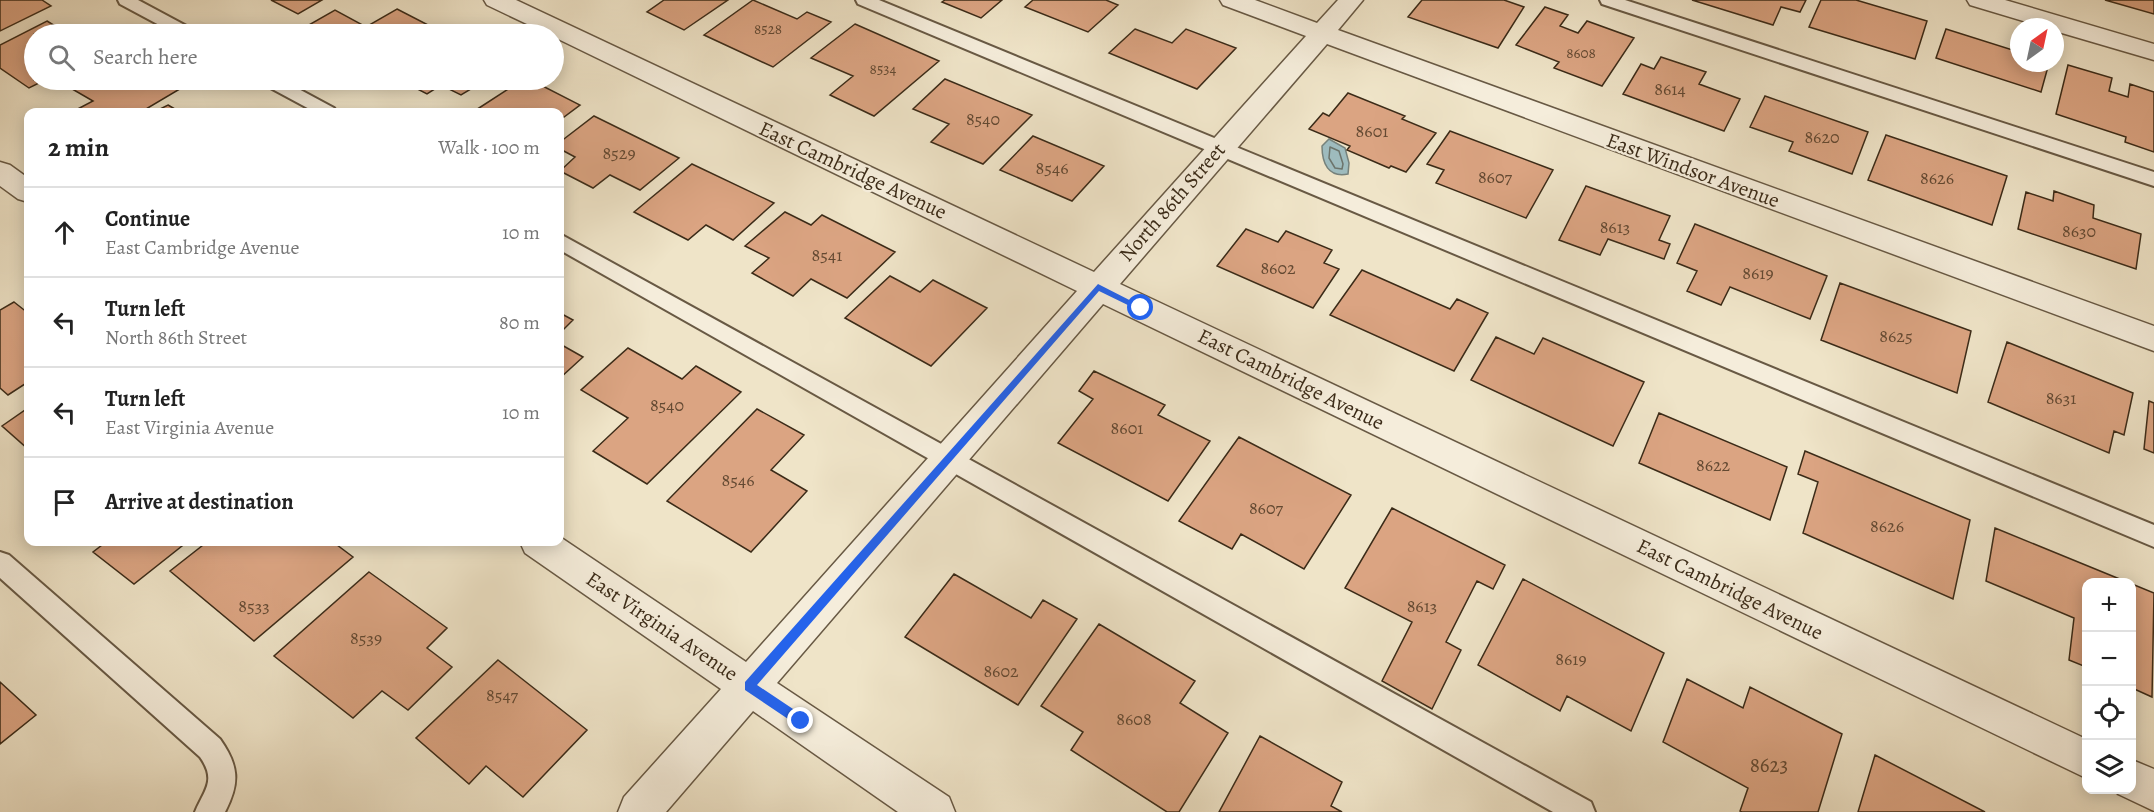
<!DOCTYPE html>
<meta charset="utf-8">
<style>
:root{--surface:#fff;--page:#f6f6f6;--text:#222;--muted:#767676;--line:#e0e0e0}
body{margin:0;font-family:Alegreya,serif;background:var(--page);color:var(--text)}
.controls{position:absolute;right:18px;bottom:18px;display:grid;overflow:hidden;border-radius:12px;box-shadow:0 3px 15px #0003}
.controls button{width:54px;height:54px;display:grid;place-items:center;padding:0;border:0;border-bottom:2px solid var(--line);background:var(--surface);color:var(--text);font:30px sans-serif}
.compass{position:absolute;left:2010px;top:18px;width:54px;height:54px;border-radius:50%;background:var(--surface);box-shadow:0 3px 15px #0003;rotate:33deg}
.stop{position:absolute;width:18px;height:18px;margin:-14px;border:4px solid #2563eb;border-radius:50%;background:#fff}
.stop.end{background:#2563eb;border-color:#fff;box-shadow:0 2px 6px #0008}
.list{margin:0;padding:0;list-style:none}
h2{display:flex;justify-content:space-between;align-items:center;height:78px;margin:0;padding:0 24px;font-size:26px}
h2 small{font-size:20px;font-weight:400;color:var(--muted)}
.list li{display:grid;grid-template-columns:39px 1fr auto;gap:18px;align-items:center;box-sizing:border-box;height:90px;padding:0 24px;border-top:2px solid var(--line)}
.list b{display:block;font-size:22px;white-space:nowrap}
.list p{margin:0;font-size:20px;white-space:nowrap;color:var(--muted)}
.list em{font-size:20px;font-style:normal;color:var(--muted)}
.icon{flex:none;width:33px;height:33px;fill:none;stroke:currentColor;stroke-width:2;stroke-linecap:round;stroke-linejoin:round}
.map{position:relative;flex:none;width:2154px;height:812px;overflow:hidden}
.search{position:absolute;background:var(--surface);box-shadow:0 3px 15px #0003;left:24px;top:24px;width:540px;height:66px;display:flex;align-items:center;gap:15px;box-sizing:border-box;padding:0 21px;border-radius:33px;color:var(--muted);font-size:22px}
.panel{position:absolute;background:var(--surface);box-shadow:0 3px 15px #0003;left:24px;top:108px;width:540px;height:438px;border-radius:12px}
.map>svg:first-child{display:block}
</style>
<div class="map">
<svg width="2154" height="812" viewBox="0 0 2154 812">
<rect width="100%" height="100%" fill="#efe4c8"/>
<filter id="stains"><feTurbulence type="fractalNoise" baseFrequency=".00333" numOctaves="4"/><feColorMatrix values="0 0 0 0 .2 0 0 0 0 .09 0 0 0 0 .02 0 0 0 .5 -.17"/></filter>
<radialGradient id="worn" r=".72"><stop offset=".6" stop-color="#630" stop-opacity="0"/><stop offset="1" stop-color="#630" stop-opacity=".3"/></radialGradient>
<path fill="#9ebcbf" stroke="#76827c" stroke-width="1.5" d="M1329 139 1345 148 1349 163 1348 174C1328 178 1322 163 1322 146Z"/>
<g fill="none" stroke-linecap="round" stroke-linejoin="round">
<path stroke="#6c746c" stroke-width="1.5" d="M1330 147 1339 151 1343 164 1342 169 1335 168 1329 158Z"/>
</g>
<path fill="#dba482" stroke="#3b2b18" stroke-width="1.5" d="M0 0H42L51 6 0 31Z
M271 0H322L298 14Z
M664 0H728L684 30 647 12Z
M753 0 797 19 807 12 831 22 773 67 704 35Z
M945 0H1002L981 18 942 2Z
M1033 0H1106L1118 5 1088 32 1025 7Z
M1422 0H1504L1524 7 1498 48 1408 17Z
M1692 0H1806L1800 12 1781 7 1773 25Z
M1821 0H1856L1927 21 1915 59 1809 27Z
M2105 0H2154V14Z
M1545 7 1568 15 1560 26 1578 33 1587 21 1634 38 1602 86 1554 68 1559 62 1516 45Z
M397 9 432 27 419 34H293L335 10 366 27Z
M47 21 68 34H34V80H45L29 88 0 68V45Z
M855 24 939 61 874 116 830 95 853 76 811 58Z
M1135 29 1172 43 1186 29 1236 48 1197 89 1109 53Z
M1946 29 2019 52V63H2049L2041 92 1936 58Z
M1661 57 1706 72 1699 84 1740 99 1724 131 1623 94 1641 64 1654 69Z
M2068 65 2112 78 2109 91 2128 97 2130 84 2154 92V152L2125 142 2126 137 2056 114Z
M945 79 1032 115 983 164 931 142 949 124 913 109Z
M79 80H195L141 112H72L93 101 67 86Z
M400 80H486L461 95 441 85 427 94Z
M522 80H531L580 105 560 120V112H488L479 108Z
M1348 93 1405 116 1402 119 1436 133 1406 172 1391 166 1389 168 1347 150 1350 146 1309 129 1323 113 1329 116Z
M1765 96 1868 132 1852 174 1789 151 1793 142 1750 127Z
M168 105 180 112H154Z
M594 116 679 158 640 190 610 175 593 188 560 171 575 157 560 149V142Z
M1450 131 1553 170 1526 218 1436 183 1444 170 1427 164Z
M1886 135 2007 176 1992 225 1868 180Z
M1033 136 1104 166 1072 201 1000 170Z
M692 164 774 203 733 240 706 225 688 240 634 212Z
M1586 186 1670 216 1659 240 1670 244 1664 259 1608 239 1600 255 1559 240Z
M2054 191 2094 205 2093 218 2141 234 2136 269 2018 229 2026 192 2053 201Z
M785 212 811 225 822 215 895 252 847 298 811 279 793 296 752 273 769 258 745 246Z
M1695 224 1827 276 1810 319 1730 287 1721 305 1687 291 1697 271 1677 263Z
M1246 229 1278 242 1286 231 1332 250 1324 263 1339 269 1313 308 1217 266Z
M1362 270 1450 309 1457 299 1488 313 1454 371 1330 315Z
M890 276 920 292 933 280 987 308 931 366 845 318Z
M1840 283 1971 331 1957 393 1821 340Z
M14 302 28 313V382L8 395 0 388V310Z
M560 313 573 320 560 333Z
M1496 337 1534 354 1543 338 1644 382 1613 446 1471 380Z
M2007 342 2133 393 2124 435 2114 431 2109 453 1988 402Z
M560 344 583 357 560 378Z
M628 348 682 379 696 366 741 392 647 484 593 451 628 418 581 390Z
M1094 371 1165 405 1158 415 1210 441 1168 501 1058 443 1093 399 1079 391Z
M2149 401 2154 403V453L2144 449Z
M28 408V449L2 426Z
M757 409 804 435 771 470 807 491 751 552 667 501Z
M1659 413 1787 467 1770 520 1639 463Z
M1239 437 1351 495 1304 569 1241 534 1232 549 1179 521Z
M1805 451 1970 520 1953 599 1803 533 1818 482 1798 474Z
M1392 508 1505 565 1493 589 1477 581 1446 642 1461 650 1432 709 1382 681 1412 622 1345 588Z
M1995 528 2127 582H2086V667L2069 660 2074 618 1986 581Z
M106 542H187L134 584 93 552Z
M207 542H333L353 557 254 641 170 571Z
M369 572 447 628 427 648 452 667 408 710 382 691 353 718 274 656Z
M954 574 1031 618 1043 600 1077 619 1018 705 905 637Z
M1523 579 1664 653 1631 731 1567 696 1560 711 1478 665Z
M2132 584 2154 593 2152 697 2132 688Z
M1099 624 1195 681 1180 703 1228 733 1179 812H1167L1071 750 1083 732 1041 706Z
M498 660 587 730 523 797 486 766 469 784 416 738Z
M1687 679 1743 708 1750 687 1842 734 1818 812H1742L1740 811 1748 788 1663 742Z
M0 682 36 715 0 744Z
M1260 736 1342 782 1331 806 1342 812H1219Z
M1875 755 1985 812H1858Z"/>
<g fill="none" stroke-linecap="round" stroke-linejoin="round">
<g stroke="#685944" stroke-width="4">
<path id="service" d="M118 0H138L194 30 197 34H176L120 4Z
M856 0H879L2154 525V547L858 4Z
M1600 0H1625L2154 172V186L1602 4Z
M260 80H282L334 108 337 112H315L263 84Z
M560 234 1591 802 1595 812H1553L560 250Z
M0 552 9 555 220 739C239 766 240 783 225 812H195C204 790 217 781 200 757L0 578Z"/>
</g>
<g stroke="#685944" stroke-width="3">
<path id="minor" d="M484 0H516L1094 272 1306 36 1223 5 1220 0H1255L1317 23 1338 0H1363L1338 30 2154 326V351L1327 44 1120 284 2086 739V778L1103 304 777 683 949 797 955 812H898L753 711 666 812H618L624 797 721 689 525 553 520 542H560V537L746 662 1077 291 554 37V34H548L487 5Z
M1967 0H2005L2154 44V60L2055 31V27H2043L1970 5Z
M0 162 10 165 28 178V202L18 199 0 186Z
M2132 760 2154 769V811L2118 794 2116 790H2132Z"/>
</g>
<use href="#service" fill="#f5eddb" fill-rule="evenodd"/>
<use href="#minor" fill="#f5eddb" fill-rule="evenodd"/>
</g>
<path fill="#2563eb" d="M1098 284 1145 308 1141 311 1138 310 1099 291 757 685 805 717V725H797L745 690V682Z"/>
<g text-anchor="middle" stroke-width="4.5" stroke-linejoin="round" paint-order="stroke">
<g font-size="15" fill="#634932">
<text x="768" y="34">8528</text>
<text x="1581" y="58">8608</text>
<text x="883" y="74">8534</text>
</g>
<g font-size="18" fill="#634932">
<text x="1670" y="95">8614</text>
<text x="983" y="125">8540</text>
<text x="1372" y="137">8601</text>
<text x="1822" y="143">8620</text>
<text x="619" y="159">8529</text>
<text x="1052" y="174">8546</text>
<text x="1495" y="183">8607</text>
<text x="1937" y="184">8626</text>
<text x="1615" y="233">8613</text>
<text x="2079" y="237">8630</text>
<text x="827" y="261">8541</text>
<text x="1278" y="274">8602</text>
<text x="1758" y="279">8619</text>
<text x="1896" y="342">8625</text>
<text x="2061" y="404">8631</text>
<text x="667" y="411">8540</text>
<text x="1127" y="434">8601</text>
<text x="1713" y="471">8622</text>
<text x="738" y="486">8546</text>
<text x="1266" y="514">8607</text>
<text x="1887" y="532">8626</text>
<text x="254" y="612">8533</text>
<text x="1422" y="612">8613</text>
<text x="366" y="644">8539</text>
<text x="1571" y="665">8619</text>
<text x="1001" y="677">8602</text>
<text x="502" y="701">8547</text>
<text x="1134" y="725">8608</text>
</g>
<g font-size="21" fill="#3b2b18" stroke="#f5eddb">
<text transform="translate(853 170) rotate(25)" y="7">East Cambridge Avenue</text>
<text transform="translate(1693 170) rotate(20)" y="7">East Windsor Avenue</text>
<text transform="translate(1172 202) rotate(-49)" y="7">North 86th Street</text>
<text transform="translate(1291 379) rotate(26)" y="7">East Cambridge Avenue</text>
<text transform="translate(1730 589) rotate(26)" y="7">East Cambridge Avenue</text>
<text transform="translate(662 626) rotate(34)" y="7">East Virginia Avenue</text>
</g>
<g font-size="21" fill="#634932">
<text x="1769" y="772">8623</text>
</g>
</g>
<rect width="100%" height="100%" filter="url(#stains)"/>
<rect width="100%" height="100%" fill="url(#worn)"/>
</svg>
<div class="controls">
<button>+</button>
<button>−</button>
<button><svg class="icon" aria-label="locate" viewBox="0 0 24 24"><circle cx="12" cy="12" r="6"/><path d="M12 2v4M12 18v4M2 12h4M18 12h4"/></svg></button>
<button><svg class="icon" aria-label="layers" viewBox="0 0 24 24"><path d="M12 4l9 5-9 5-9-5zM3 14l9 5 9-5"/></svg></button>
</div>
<svg class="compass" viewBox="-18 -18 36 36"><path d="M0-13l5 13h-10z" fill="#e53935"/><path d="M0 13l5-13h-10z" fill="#767676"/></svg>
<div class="stop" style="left:1141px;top:308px"></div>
<div class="stop end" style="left:801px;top:721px"></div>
<div class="search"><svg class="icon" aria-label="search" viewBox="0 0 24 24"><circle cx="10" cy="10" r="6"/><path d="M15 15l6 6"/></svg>Search here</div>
<section class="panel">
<h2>2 min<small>Walk · 100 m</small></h2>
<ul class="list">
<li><svg class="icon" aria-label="ahead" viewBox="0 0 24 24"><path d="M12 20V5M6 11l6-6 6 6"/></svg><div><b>Continue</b><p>East Cambridge Avenue</p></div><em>10 m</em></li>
<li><svg class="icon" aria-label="left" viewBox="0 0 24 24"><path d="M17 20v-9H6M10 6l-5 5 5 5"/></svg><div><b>Turn left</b><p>North 86th Street</p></div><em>80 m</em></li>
<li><svg class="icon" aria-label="left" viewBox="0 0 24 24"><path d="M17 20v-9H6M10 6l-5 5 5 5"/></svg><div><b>Turn left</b><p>East Virginia Avenue</p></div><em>10 m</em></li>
<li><svg class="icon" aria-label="arrive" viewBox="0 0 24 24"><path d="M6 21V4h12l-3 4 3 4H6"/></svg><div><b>Arrive at destination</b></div></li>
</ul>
</section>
</div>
